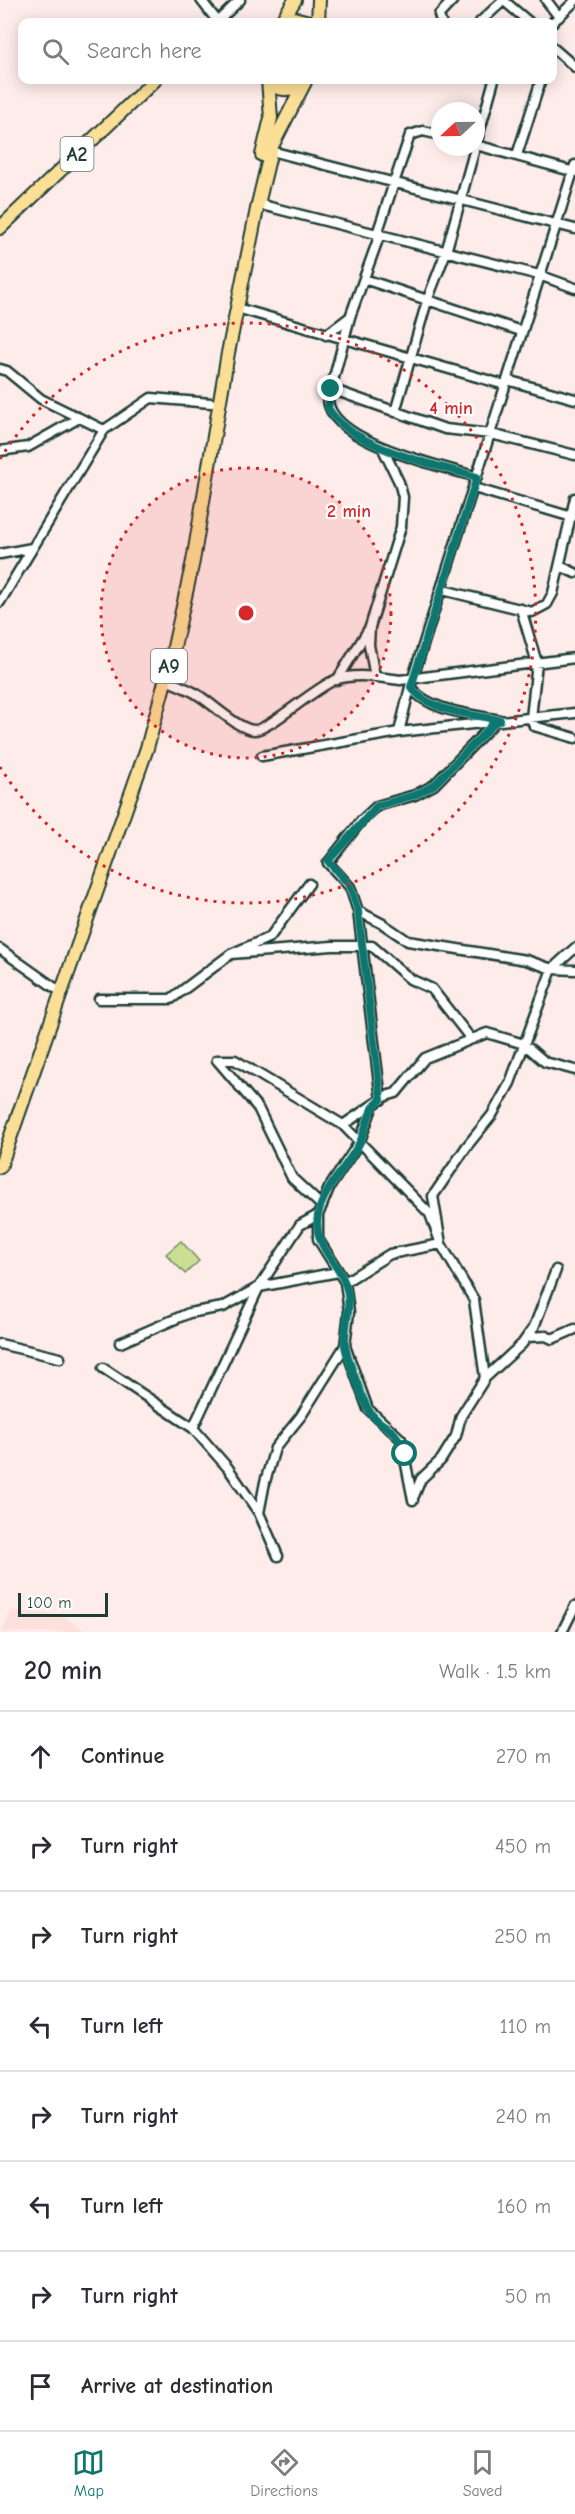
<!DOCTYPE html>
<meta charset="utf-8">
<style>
:root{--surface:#fff;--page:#f7f7f7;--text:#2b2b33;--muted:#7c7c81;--line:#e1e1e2;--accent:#0f766e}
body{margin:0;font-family:"Comic Neue",sans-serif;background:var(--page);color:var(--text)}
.compass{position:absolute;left:431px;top:102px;width:54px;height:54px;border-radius:50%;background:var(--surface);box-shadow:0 3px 15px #0003;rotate:248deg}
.scale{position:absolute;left:18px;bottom:15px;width:90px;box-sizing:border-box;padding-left:6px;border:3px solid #1f3d34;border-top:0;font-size:16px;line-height:21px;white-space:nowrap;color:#1f3d34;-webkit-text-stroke:4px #fff;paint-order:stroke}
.stop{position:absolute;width:18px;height:18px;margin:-14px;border:4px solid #0f766e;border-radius:50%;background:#fff}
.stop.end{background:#0f766e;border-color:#fff;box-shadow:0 2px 6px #0008}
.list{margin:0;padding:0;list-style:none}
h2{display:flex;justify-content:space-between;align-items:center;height:78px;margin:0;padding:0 24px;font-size:26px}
h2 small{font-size:20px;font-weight:400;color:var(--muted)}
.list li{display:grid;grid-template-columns:39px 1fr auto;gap:18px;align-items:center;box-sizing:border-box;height:90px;padding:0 24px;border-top:2px solid var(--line)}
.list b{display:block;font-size:22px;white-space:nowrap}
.list em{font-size:20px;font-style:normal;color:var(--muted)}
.icon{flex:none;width:33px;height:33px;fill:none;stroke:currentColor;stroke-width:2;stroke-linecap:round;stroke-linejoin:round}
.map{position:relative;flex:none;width:575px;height:1632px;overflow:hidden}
.search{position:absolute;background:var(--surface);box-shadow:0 3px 15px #0003;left:18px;right:18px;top:18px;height:66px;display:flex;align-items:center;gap:15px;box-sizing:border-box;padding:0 21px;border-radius:12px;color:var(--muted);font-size:22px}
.sheet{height:798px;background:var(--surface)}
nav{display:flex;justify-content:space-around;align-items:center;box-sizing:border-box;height:84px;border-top:2px solid var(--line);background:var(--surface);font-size:16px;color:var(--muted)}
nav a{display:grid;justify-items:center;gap:3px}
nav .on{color:var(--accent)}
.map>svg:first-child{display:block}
</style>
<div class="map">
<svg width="575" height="1632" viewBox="0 0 575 1632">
<rect width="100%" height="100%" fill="#feecea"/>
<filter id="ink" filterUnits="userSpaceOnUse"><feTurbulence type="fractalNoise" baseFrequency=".0167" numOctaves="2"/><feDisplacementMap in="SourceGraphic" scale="12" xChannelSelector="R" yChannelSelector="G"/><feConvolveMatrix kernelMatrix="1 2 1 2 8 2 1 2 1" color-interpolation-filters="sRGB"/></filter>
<g filter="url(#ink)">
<path fill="#fddfdb" d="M12 1611 62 1615 86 1632H1Z"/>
<path fill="#cbdf94" stroke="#758e64" stroke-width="1.5" d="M181 1241 199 1261 185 1274 166 1254Z"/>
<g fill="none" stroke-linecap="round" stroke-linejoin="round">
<g stroke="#1f3d34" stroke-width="13">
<path id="minor" d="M201 0 218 22
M503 0 529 22
M546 0 559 17
M217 22 240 0
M441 22 439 15 453 0
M480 22 504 0
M552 23 575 1
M552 47 575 67
M476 145 575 172
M271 151 575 229
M517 155 541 80
M258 204 539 275 575 288
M377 234 410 135 423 131 440 135
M380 234 350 317 328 400C331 443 442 466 477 477
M364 279 521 331
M237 308 505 385
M326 335 350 317
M0 369 7 371 41 399 104 430
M507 380 575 399
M331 389 445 429 491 434 575 455
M395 412 427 301 446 252 494 80
M0 451 28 447 79 418
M474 488 572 517
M0 554 32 548
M560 566 575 573
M443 590 532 612 547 604 553 593 575 498
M0 602 104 430 151 398 211 403
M521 609 537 663 531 718 534 726 575 738
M370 627 369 645 375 677
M166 680C175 684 186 688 195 693 211 702 237 729 254 730 268 731 314 688 335 680 355 673 379 677 400 680L575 658
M337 680 370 627 401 527 403 497 399 482 383 449
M500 720C471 714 430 712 410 687L575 165
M495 722 434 785 415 795 377 806 361 821 328 863 350 887 358 911 383 924 408 941 526 960 552 969 575 970
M399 732 410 687
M262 756 399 732 575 713
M358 911 381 1100
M0 949 55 988
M231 954 332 946H372L410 979 432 989 471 1039
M99 999H171L231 954 270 937 309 884
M217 1060H235L343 1125 386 1096 396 1093 425 1058 487 1033 524 1044 545 1062 575 1070
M217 1060 258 1108 292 1178 322 1206
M373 1105 360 1141 329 1188 318 1215V1239L345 1282 349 1312 345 1346 368 1409 401 1439 413 1500
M343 1125 430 1214 441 1244 433 1196 467 1146 492 1115 510 1083 552 969 575 948
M345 1282 390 1254 441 1244 474 1300 485 1378 461 1416 456 1436 441 1460 421 1479 414 1496
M527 1337 546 1336 552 1339 575 1329
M120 1343 189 1313 223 1307 259 1287 338 1272
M0 1344 60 1358
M103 1368 193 1428 228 1468 259 1513 278 1556
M485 1378 522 1344 534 1327 556 1270
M193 1428 259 1287 300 1225 318 1215
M259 1513 265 1482 275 1448 301 1416 345 1346
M562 1632 575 1606"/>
</g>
<g stroke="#1f3d34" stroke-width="16">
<path id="highway" d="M280 22 294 18 309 22
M281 22 295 0
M318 22 319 0
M268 80C278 94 294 90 305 81
M262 155 271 118 268 80
M0 228 155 80
M0 1167 147 748 172 656 193 561 228 353 258 204 272 146 305 82"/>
</g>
<use href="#minor" stroke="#fff" stroke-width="8"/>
<use href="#highway" stroke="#fbdf96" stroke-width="12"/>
</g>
</g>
<g fill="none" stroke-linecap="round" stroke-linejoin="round" filter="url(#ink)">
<path stroke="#0f766e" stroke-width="8" d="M331 389 328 408C352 449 434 464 477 477L411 687C429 712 471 714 500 720L495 722 434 785 415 795 377 806 328 861 350 886 358 911 381 1100C368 1109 367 1126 361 1140 349 1166 324 1186 318 1215 313 1244 334 1258 344 1281 354 1303 344 1323 345 1345 346 1355 363 1400 368 1409 381 1431 395 1422 405 1454"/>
</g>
<circle cx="246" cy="613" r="145" fill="#d62828" fill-opacity=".12"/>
<g fill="none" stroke="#d62828" stroke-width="3" stroke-dasharray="3 6">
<circle cx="246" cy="613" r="145"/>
<path d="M0 459A290 290 0 1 1 0 767"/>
</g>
<g text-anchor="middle" stroke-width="4.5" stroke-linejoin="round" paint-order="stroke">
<g fill="#fff" stroke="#627771" stroke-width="1.5">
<rect x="60.5" y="137" width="33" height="34" rx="4.5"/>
<rect x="151" y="649" width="36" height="34" rx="4.5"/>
</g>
<g font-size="20" font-weight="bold" fill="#1f3d34">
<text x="77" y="161">A2</text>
<text x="169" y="673">A9</text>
</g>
</g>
<circle cx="246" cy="613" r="9" fill="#d62828" stroke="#fff" stroke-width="3"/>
<g font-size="18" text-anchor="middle" font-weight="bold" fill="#d62828" stroke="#fff" stroke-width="4.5" stroke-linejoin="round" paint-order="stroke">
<text x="451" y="414">4 min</text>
<text x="349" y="517">2 min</text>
</g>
</svg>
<svg class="compass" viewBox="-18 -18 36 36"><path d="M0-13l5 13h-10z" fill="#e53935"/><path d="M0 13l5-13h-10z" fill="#7c7c81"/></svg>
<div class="scale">100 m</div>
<div class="stop" style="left:405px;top:1454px"></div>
<div class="stop end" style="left:331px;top:389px"></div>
<div class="search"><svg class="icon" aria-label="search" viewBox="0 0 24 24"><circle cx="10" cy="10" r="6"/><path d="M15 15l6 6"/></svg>Search here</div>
</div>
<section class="sheet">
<h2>20 min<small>Walk · 1.5 km</small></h2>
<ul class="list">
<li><svg class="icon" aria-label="ahead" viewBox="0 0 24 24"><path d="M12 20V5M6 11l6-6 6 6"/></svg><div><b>Continue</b></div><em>270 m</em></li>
<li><svg class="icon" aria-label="right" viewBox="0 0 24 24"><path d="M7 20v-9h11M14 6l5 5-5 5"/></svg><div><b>Turn right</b></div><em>450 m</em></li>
<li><svg class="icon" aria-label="right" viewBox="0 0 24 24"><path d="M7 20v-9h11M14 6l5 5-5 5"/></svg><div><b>Turn right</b></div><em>250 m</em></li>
<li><svg class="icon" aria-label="left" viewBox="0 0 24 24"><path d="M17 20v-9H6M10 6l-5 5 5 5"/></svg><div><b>Turn left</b></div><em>110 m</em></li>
<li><svg class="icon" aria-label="right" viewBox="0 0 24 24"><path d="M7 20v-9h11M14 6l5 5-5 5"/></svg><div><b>Turn right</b></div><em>240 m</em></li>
<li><svg class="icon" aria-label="left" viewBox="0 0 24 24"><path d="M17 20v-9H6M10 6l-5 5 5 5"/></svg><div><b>Turn left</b></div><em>160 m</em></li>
<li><svg class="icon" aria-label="right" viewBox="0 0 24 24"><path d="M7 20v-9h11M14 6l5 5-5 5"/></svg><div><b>Turn right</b></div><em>50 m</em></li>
<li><svg class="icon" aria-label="arrive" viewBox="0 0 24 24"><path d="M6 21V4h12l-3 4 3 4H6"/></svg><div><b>Arrive at destination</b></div></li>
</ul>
</section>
<nav>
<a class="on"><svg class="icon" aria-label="map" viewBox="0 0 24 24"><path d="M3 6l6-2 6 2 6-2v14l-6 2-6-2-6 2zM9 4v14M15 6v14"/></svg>Map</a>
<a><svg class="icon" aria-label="directions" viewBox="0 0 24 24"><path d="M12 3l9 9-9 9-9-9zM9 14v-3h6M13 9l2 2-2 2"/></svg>Directions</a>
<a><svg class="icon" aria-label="saved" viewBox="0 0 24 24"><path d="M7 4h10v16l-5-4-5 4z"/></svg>Saved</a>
</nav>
